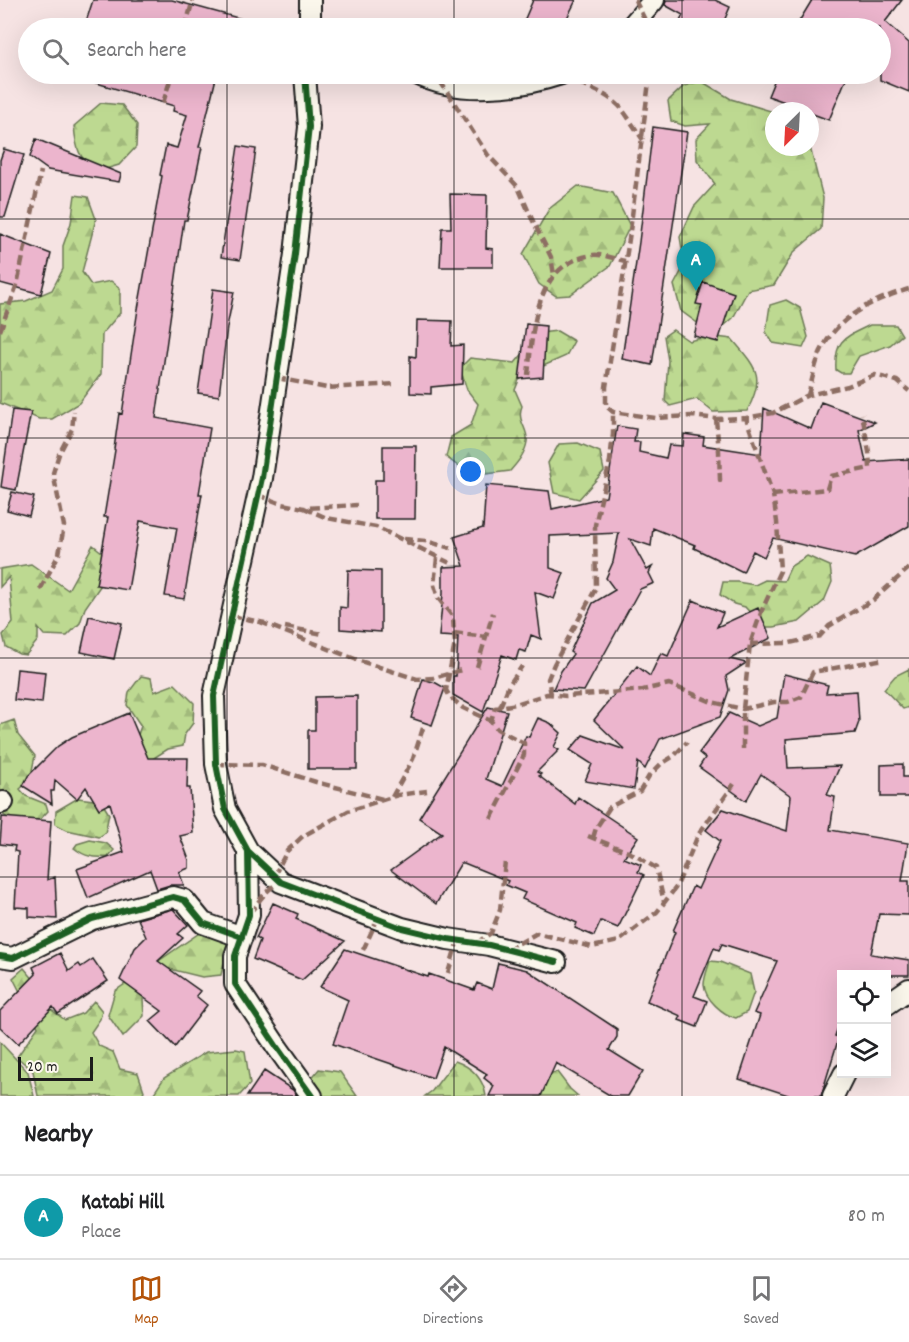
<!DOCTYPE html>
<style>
:root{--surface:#fff;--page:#f2f2f2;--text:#202124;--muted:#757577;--line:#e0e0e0;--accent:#b45309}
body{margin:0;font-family:Dekko,sans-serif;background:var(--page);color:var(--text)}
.controls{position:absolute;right:18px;bottom:18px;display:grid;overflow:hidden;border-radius:0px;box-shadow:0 6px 24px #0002}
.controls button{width:54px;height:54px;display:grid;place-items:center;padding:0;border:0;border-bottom:2px solid var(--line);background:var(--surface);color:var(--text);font:30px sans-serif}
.compass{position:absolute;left:765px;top:102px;width:54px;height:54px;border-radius:50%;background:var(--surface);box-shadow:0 6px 24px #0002;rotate:204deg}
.scale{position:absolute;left:18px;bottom:15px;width:75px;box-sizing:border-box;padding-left:6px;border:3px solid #1c1c1c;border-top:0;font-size:16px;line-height:21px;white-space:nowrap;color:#1c1c1c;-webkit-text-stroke:4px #fbf7ec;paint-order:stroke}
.you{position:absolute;left:471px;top:472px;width:21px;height:21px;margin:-15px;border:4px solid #fff;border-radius:50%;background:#1a73e8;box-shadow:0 0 0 9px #1a73e833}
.badge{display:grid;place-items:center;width:39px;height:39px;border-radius:50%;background:var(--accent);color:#fff;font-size:20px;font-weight:700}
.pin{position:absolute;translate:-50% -50px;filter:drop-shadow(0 2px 3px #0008)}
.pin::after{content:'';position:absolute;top:32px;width:21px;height:18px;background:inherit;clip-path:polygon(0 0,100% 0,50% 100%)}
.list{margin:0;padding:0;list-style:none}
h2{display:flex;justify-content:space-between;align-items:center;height:78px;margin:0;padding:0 24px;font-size:26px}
h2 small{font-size:20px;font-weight:400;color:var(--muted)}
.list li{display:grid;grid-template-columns:39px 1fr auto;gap:18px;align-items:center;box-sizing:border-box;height:84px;padding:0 24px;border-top:2px solid var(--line)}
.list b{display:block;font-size:22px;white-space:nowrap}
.list p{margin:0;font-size:20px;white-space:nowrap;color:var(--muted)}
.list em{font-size:20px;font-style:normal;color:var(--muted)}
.icon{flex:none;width:33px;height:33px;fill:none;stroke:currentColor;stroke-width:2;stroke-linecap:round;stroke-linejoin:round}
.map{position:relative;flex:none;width:909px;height:1096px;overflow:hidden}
.search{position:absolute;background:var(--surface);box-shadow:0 6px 24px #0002;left:18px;right:18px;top:18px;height:66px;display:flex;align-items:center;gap:15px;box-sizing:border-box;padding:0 21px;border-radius:33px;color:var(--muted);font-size:22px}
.sheet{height:162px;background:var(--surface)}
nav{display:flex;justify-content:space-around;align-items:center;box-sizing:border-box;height:84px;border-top:2px solid var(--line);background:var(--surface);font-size:16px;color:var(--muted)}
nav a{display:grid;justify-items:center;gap:3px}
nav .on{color:var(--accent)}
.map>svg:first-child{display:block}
</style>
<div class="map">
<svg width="909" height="1096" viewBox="0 0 909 1096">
<defs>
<pattern id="forest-firs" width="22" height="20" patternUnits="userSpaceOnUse" patternTransform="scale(1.5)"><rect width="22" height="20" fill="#bdd991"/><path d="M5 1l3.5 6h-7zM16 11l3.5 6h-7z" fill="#a2ba7c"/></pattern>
</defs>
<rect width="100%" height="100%" fill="#f6e3e3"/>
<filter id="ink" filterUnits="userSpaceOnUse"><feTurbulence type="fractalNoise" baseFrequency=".0167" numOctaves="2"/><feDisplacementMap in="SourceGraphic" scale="12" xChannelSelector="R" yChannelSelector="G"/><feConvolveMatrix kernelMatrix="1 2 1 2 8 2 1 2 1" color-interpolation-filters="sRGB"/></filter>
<g filter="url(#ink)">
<path fill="#bdd991" stroke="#6c7a56" stroke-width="1.5" d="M0 1042 28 1072 34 1096H0Z"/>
<path fill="url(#forest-firs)" stroke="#6c7a56" stroke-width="1.5" d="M701 81 731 99 774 112V147H810L823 198 821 229 794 252 774 285 748 290 733 318 725 325 696 322 681 311 674 285 683 268 701 261 684 260 680 237 694 207 715 184 697 160 696 139 710 124 685 126 671 121 668 101 684 86Z
M101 103 122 105 137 125 136 147 119 165 99 171C78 160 76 148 74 126Z
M578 186 613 193 630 226 610 266 570 295 556 296 539 284 523 254 549 209Z
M75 195 88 197 96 219 82 272 91 285 111 281 120 288V313L102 334 101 374 79 403 52 419H39L0 403V304L26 301 52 290 63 269V246L71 223Z
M786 300 800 308 808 337 803 348 773 343 766 332 770 305Z
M870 325H896L902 335 890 345 859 356 849 373H841L836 370C834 339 846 337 870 325Z
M673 330 689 341 709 336 732 339C756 368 766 375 747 411L713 412 697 399 670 406 665 401 668 361 664 336Z
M557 331 574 341 566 356 541 367 519 380 515 390 522 406C516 421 529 429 527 442 525 454 517 463 510 471L486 474 466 472 446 457 451 437 471 425 478 404 467 390 460 368 470 358 515 363 540 333Z
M578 443 600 452 604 471 579 499 554 493 548 463 559 444Z
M93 545 108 557 105 579 85 608 80 623 67 636 44 635 38 628V640L26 655 19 654 6 647 3 635 13 623 9 577 0 587V569L31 564 68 590Z
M807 556 830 566 832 582 824 601 799 622 774 627H763L745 607 734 604 720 595 723 582H737L755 585 765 580 784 581 791 566Z
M909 669V707L903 709 884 689 895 676Z
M141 676 151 678 154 692 175 684 194 703 193 723 185 734 183 746 168 749 149 761 134 746 141 726 127 705 129 692Z
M14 720 18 735 35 756 30 780 20 789 26 796 46 804 48 811 34 826 14 823 0 812V725Z
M78 798 101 801 109 814 105 833 99 837 67 830 55 824 56 811Z
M90 840 106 843 114 850 108 857C95 858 85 857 74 848L77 844Z
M210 930 228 944 221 975 202 977 170 969 143 999 144 1016 123 1037 108 1015 115 991 198 934Z
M710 961 720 962 750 974 754 992 747 1012 736 1018C723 1015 705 999 704 985 704 977 708 968 710 961Z
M24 968 35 981 49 1008 65 1020 83 1013 94 1001 102 1011 100 1019 91 1032 99 1046 113 1052 120 1069 138 1073 144 1091 141 1096H38L33 1071 17 1057 38 1027 13 978Z
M236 1049 245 1051 250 1084 239 1096H152L164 1078 206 1052Z
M455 1061C472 1067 483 1078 486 1096H425L432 1091Z
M319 1069 340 1072 357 1096H297Z
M557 1072 570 1089 578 1096H536L547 1074Z"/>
<path fill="#ecb5cd" stroke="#1c1c1c" stroke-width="1.5" d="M93 0H172L253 22 252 28H84Z
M533 0H576L562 28H521Z
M666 0H715L730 7 721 28H677L683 15 665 5Z
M812 0H902L885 22 909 43V92L880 80V28H795Z
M83 74H217L199 147H202L187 220H184L156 418 210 428 199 494H202L184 599 165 596 177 528 140 521 128 590 96 585 108 517H104L115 450 114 449 119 413 122 414 138 309 162 176 160 175 166 145 177 148 187 115 173 111 174 106 83 79Z
M777 74H848L829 120 810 113V111L768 96Z
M653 127 687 132 652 365 622 359 639 242Z
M36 139 121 174 119 182 48 170 30 157Z
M238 146 256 149 240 260 221 257Z
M4 149 24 155 5 217H0V160Z
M450 194 487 195 486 248 493 249V267H440L442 228H451Z
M0 234 51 254 41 294 0 283Z
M703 282 734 293 718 342 694 336 702 305 696 304Z
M213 289 234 292 227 327 219 396 198 393Z
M417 320 452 321 451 346 463 345 462 384 431 387V394L410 393V356L416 357Z
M526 324 546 326 543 377 519 379Z
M821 402 875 422 859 430 866 462 909 459V526L855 557 773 538 764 557 753 551 743 572 694 548 695 545 653 528 651 546 630 539 647 570 652 567 649 573 654 583 640 589 584 691 553 689 561 671 573 654 570 652 593 603 615 590 606 578 613 562 619 533 550 536V568L564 573 554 599 535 592 541 639 531 635 526 652 519 650 516 660 502 655 483 712 453 695V676H456L458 637 439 636 443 594V567L464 566 454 537 483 528 486 485 549 491 552 509 606 497 617 426 636 429 634 442H640L639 452 666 458 669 445 683 446 684 434 704 437 703 445 761 454 764 408 811 429Z
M12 410 31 412 16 490 1 487Z
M383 446H416L415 519H375V480H383Z
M12 492 34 497 29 516 7 510Z
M348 570 381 571V632L340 629V607L347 608Z
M693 600 723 613 717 627 758 608 771 638 730 659 746 663 726 676 729 690 720 717 660 739 645 769 638 762 634 789 585 781 592 764 570 750 583 735 625 750 594 720 637 666 650 676 661 653 668 656Z
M89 616 122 623 114 659 81 652Z
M17 669 45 672 42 703 14 700Z
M784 674 828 685 826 693 857 691 859 722 855 733 786 739 788 768 840 766 827 795 835 797 830 830 908 843 902 881H909V915L879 914 871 954 909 960V975H842V1016L835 1036 839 1037 821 1096H791L739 1079 760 1015 754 1013 777 961 722 944 719 950 714 948 694 996 707 1001 697 1027 679 1020 681 1016 647 1001 675 932 673 931 693 886 698 889 720 841 706 830 723 809 787 831 791 796 761 774 746 801 699 767 705 758 699 753 729 713 758 726 777 718Z
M423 679 436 683 445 688 432 725 411 718Z
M357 696V769H308V730H315V697Z
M488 707 507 711 486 779 502 786 526 736 529 737 538 718 550 723 561 733 554 747 559 750 537 772 541 774 539 776 575 804 578 797 638 837 624 858 641 865 638 872 644 875 618 928 601 921 594 936 575 928 577 923 522 899 525 893 506 885 508 881 464 863H461L436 904 391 870 442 833 419 818Z
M129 713 148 758H188L187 788H190L193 833 180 836 189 860V868L179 872 184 885H170L157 889 150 870 88 898 77 869 124 852 110 803 99 809 86 787 77 799 55 780 54 791H51L52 804 23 786 28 776 58 746 72 737Z
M903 764V777H909V797H881V765Z
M2 817 51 821 47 880 55 877 57 919 29 917V908L15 907 18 852 14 851 15 846 0 844Z
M273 903 298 914 296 919 345 941 302 980 253 959 260 940 256 938Z
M173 909 188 925 178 934 183 938 158 961 200 991 196 996 207 1005 175 1047 150 1021 162 1011 120 980 135 948 146 937 138 919Z
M345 949 428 977 429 974 474 990 477 983 492 989 498 963 527 970 617 1029V1037L609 1050 643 1071 628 1096H611L556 1063 541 1096H489L494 1086 484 1078 487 1074 444 1047 433 1078 333 1044 348 1000 320 987Z
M60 953 69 971 79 964 81 967 93 959 108 981 58 1014 53 1007 18 1044 0 1027V1011L36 974 33 967Z
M264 1071 293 1090 297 1096H247Z"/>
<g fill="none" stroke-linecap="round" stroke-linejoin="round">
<g stroke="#1c1c1c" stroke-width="24">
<path id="minor" d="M310 0V28
M630 28 654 0
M305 74 309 127 295 254 262 478 214 696 216 764 225 809 248 851 249 915 235 956V984L277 1047 312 1096
M417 74C458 95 519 88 561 74
M0 803 3 802
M248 851 281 882 402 928 448 939 489 945 556 962
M0 956 13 958 92 919 173 897 184 900 203 923 242 937
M886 1005 909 989
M833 1096 844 1074"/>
</g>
<use href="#minor" stroke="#fbf7ec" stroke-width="20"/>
<path stroke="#8d6e63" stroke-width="4.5" stroke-dasharray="9 4.5" stroke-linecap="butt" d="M635 0 649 28
M185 28 193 0
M650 74 629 239 606 387V406L613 412 656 418 693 416 716 419 746 418 773 413 808 395 848 386 875 375 897 381 909 391
M553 76C574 80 607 92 621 108 629 118 636 130 643 140
M440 81 488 155 518 187 531 217 551 257 554 275
M163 103 172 74
M0 331 17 285 41 171
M528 375C533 330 534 263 593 255 603 254 615 259 625 261
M277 378 327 388 395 384
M808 395C812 381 815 364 821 351 839 315 873 300 909 289
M716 419 719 451 720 480V477
M258 495 282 504 304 508 357 505
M773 495 827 489 831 476 870 468 869 452 862 414
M304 508 327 518 376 527 450 563
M404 539 425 541 451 548
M437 558 434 585 438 598 453 617 454 633 455 643 446 690 450 697 463 708 491 721
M40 590 59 554 64 526 53 473 59 454 72 429 74 411
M232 616 265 623
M260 622 360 661 417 679 434 678 461 670
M285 627 323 634
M454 633 486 637
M750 644 790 643 820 636 829 626 873 600 909 568
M477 667 493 613
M551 694 548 679 554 664 596 588 595 525 610 461 613 434V412
M500 707 509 685 522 666
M743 749V709L750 644 762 610 780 571 777 522 773 495 746 418
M216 764 262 765 316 782 386 800
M392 797 413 759 423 728
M491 819 524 755V743L497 729 491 721 495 708 516 704 547 694 566 696 596 694 643 690 669 684 712 702 743 709 774 702H788L801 697 813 672 884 659
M588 836 633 854 656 868 664 902
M593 838 596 828 610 807 640 791 649 776 661 764 674 756 687 742
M274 876 287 851 303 836 348 811 398 795 427 791
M250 913C260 900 266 889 281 882
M476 943 491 933 500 910 505 861
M363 950 378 918
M507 950 537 933 592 947 619 941 657 912 677 886 698 835 734 784
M448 973 458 940"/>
<g stroke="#fbf7ec" stroke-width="10">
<path id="cycleway" d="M305 74 309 127 295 254 262 478 214 696 216 764 225 809 248 851 249 915 235 956V984L277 1047 312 1096
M248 851 281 882 402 928 448 939 489 945 556 962
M0 956 13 958 92 919 173 897 184 900 203 923 242 937"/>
</g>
<use href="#cycleway" stroke="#1b5e20" stroke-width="6"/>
</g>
</g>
<path fill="none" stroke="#1c1c1c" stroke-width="1.5" stroke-opacity="0.55" d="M227 0V28M454 0V28M682 0V28M227 74V1096M454 74V1096M682 74V1096M0 219H909M0 438H909M0 658H909M0 877H909"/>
</svg>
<div class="controls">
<button><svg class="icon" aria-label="locate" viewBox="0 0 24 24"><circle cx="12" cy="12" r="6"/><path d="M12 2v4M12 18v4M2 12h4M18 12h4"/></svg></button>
<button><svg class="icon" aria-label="layers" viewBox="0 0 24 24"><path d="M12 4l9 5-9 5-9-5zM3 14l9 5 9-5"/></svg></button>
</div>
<svg class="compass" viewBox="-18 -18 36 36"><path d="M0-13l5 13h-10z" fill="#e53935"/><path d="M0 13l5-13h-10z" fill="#757577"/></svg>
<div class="scale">20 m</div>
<div class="you"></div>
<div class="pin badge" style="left:696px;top:291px;background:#0f9aa8">A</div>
<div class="search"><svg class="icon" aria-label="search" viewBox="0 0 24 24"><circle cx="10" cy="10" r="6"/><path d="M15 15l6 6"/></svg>Search here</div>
</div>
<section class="sheet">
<h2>Nearby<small></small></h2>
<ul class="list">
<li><span class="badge" style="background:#0f9aa8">A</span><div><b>Katabi Hill</b><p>Place</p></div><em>80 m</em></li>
</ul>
</section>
<nav>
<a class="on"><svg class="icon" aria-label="map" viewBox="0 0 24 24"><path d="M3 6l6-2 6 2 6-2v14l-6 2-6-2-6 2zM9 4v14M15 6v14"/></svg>Map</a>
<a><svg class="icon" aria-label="directions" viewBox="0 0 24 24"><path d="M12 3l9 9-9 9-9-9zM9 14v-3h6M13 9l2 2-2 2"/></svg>Directions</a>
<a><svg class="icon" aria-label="saved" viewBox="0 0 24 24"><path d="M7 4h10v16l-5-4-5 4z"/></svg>Saved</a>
</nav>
